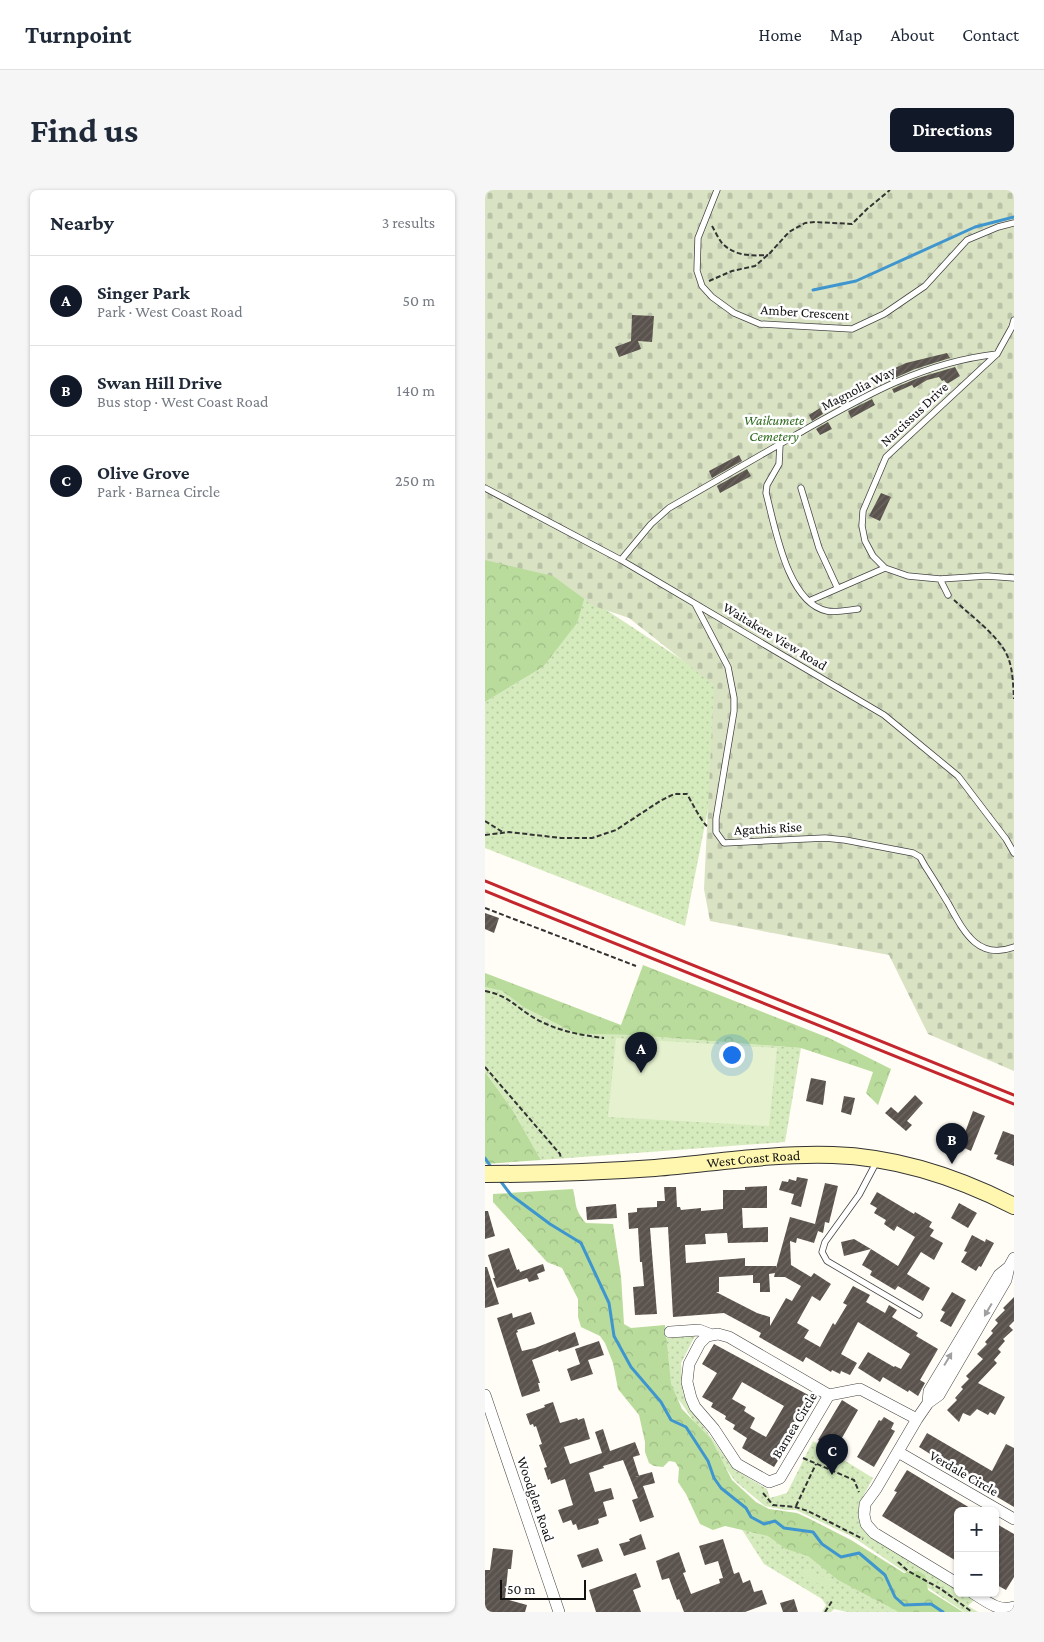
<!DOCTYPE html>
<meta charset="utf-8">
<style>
:root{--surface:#fff;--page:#f6f6f7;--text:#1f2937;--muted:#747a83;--line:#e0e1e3;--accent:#111827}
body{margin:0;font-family:"Crimson Pro",serif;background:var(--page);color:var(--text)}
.controls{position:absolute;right:15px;bottom:15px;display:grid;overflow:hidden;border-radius:8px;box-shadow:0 1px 4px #0004}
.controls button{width:45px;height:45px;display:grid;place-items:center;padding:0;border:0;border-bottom:1px solid var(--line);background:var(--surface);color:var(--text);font:25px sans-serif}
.scale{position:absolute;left:15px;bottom:12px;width:86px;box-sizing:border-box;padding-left:5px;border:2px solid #111;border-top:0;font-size:14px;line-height:18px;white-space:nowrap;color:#111;-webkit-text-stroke:4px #fff;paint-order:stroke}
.you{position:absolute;left:246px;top:864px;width:18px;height:18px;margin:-12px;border:4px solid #fff;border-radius:50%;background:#1a73e8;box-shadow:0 0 0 8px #1a73e833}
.badge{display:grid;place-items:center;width:32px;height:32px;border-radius:50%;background:var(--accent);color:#fff;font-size:16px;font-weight:700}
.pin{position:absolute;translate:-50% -41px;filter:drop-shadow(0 1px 2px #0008)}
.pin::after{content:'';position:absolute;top:26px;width:18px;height:15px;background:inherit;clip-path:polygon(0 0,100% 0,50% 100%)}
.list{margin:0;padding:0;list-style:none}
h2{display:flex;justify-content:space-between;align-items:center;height:65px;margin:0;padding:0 20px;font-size:21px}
h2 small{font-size:16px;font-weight:400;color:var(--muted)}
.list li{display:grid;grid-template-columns:32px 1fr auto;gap:15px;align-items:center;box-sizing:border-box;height:90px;padding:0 20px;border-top:1px solid var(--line)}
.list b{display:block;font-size:19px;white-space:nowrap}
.list p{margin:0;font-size:16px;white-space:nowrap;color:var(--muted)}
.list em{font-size:16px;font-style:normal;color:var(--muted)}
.map{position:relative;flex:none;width:529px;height:1422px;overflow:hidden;border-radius:8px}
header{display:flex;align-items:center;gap:30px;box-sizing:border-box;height:70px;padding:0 25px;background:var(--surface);border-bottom:1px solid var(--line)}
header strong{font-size:24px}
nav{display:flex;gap:28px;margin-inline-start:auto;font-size:18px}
.intro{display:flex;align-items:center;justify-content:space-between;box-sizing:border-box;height:120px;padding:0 30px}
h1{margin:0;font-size:35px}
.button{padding:12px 22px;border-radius:8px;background:var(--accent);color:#fff;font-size:18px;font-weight:700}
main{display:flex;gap:30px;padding:0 30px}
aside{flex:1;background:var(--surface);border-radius:8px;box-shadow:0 1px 4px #0004}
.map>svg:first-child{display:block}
</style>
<header>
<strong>Turnpoint</strong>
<nav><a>Home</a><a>Map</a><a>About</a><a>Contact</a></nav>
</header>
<div class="intro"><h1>Find us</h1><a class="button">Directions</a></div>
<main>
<aside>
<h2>Nearby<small>3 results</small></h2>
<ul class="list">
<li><span class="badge">A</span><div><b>Singer Park</b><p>Park · West Coast Road</p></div><em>50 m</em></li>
<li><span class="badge">B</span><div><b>Swan Hill Drive</b><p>Bus stop · West Coast Road</p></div><em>140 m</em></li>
<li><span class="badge">C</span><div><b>Olive Grove</b><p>Park · Barnea Circle</p></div><em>250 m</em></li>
</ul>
</aside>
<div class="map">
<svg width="529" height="1422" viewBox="0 0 529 1422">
<defs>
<pattern id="grass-dots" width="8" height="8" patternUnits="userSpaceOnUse" patternTransform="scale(1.25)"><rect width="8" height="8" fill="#d5ebbd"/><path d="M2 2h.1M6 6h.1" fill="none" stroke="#b6c8a1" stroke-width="1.8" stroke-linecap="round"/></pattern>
<pattern id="forest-crowns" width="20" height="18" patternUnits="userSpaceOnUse" patternTransform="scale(1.25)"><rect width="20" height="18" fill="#b9dc9c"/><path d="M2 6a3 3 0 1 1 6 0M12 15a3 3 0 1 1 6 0" fill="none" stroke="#9ebc85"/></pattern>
<pattern id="cemetery-stones" width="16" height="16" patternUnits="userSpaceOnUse" patternTransform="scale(1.25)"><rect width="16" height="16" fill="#d9e3c4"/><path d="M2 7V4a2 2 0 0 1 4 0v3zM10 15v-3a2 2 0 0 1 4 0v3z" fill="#b9c2a7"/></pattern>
<pattern id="building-hatch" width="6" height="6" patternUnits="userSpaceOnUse" patternTransform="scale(1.25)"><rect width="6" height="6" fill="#5a524d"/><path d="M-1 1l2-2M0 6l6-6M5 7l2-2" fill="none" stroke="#6d6662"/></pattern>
</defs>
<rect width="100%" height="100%" fill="#fffdf5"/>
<path fill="url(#grass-dots)" d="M100 406 246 502 200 736 0 658V512L58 477Z
M0 797 17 801 40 818 92 844 148 845 316 858 300 952 56 970 27 919 0 882Z
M210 1146 196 1173 198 1203 202 1214 249 1279 282 1299 285 1308 302 1303 328 1251 388 1288C378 1307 365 1323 381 1343L473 1399V1403H480L490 1409 483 1416 493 1422H479L368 1347 311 1320H300L280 1316 250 1291 197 1214 181 1195 178 1148Z
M272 1334 422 1422H362L349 1419 346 1422H337L341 1415 337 1409 279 1374 254 1335Z"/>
<path fill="url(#forest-crowns)" d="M0 360 54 375 100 406 92 433 58 477 0 512Z
M158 775 344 848 406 879 393 915 381 903 388 882 316 858 148 845 92 844 40 818 17 801 0 797V783L136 835Z
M0 882 27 919 56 970 0 974Z
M88 999C92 1016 89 1019 101 1033L128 1034 136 1086 139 1134 146 1138 180 1135 186 1194 197 1219 226 1249 247 1290 271 1312 284 1319 312 1323 323 1328 366 1350 419 1383 433 1381 440 1385 443 1400 478 1422H414L353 1390 323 1366 301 1359 283 1346 240 1336 228 1340 215 1334 201 1304 193 1292 194 1278 190 1272 184 1271 178 1277 169 1276 164 1273 160 1262V1252L154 1225 133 1199 128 1173 120 1153 115 1146 96 1137 93 1127V1109L77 1078 62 1072 8 1012V1004Z"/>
<path fill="url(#cemetery-stones)" d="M0 0H529V881L443 844 404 765 225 731 219 699 229 495 144 428 109 416 68 386 0 370Z"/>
<path fill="#d5ebbd" d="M321 1379 345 1390 342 1397 317 1387Z"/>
<path fill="#e6f2cf" d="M131 848 292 858 284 936 123 927Z"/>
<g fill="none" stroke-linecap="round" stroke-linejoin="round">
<path stroke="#3f96cf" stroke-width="3" d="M328 100 371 91 490 37 529 27
M0 968 6 977
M14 989 26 1005 65 1034 96 1053 124 1113 129 1146 146 1177 176 1212 186 1230 201 1237 223 1271 229 1288 236 1298 261 1318 266 1327 279 1334 290 1331 299 1338 328 1342 337 1354 356 1367 374 1363 400 1385 410 1407 419 1415 446 1414 458 1422"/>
</g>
<path fill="url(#building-hatch)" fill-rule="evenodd" d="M147 125 169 126 167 152 153 151 156 159 134 167 130 157 146 151Z
M462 163 465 168 430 179 403 191 399 183 421 173Z
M470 177 475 186 462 194 459 190 457 191 454 187 442 190 429 198 427 195 409 203 407 199 433 188Z
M378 194 382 201 358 213 355 208Z
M387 209 390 215 366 228 363 221Z
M335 218 338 224 327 231 324 225Z
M343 232 347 239 335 245 331 239Z
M254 265 257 271 227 288 224 281Z
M262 279 266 286 235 303 232 296Z
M396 303 406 307 395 331 384 326Z
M0 723 14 728 9 743 0 739Z
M326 888 341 891 338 915 321 911Z
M430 905 438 913 422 931 427 935 421 941 400 923 406 917 413 923Z
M359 906 370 908 366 925 356 922Z
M488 921 500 926 486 961 475 956Z
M518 941 529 945V976L511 969 513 965 509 964Z
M312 987 323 989 316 1017 306 1014 309 1004 294 1000 297 991 303 992 304 989 311 991Z
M340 993 353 996 344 1033 340 1032 338 1043 333 1041 329 1053 312 1048 311 1053 305 1051 306 1075 326 1087 329 1083 346 1094 335 1111 327 1106 312 1133 324 1140 319 1148 335 1157 348 1133 350 1135 362 1115 358 1113 368 1096 385 1105 381 1112 400 1123 404 1115 412 1120 407 1127 433 1143 431 1146 453 1159 435 1190 440 1193 433 1206 424 1200 423 1202 398 1187 395 1192 373 1178 383 1162 409 1177 410 1176 416 1179 425 1164 373 1132 356 1164 372 1173 365 1185 356 1181 355 1184 347 1180 346 1182 321 1167 318 1172 274 1147 276 1143 239 1123 188 1127 183 1037 165 1038 172 1124 150 1125 148 1097 159 1096 157 1072H155L153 1038 144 1039 143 1023 152 1022V1018L172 1017V1011H180L179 997H191L192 1017H195L196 1020 216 1018V1021L238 1019V1000H260V997L282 996V1018H257L258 1038 283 1037V1052L243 1053 242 1043 220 1044 221 1054 200 1055 201 1073 260 1068V1076H291V1078L305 1027 330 1034ZM290 1083 289 1087H300L316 1096 307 1111 301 1108 285 1136V1127L272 1123 231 1102H234V1087L268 1085V1093H275V1102H285L284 1084Z
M392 1002 429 1024 430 1022 447 1032 444 1037 449 1040 445 1046 458 1053 449 1070 436 1062 422 1084 445 1098 438 1111 413 1096 410 1100 385 1085 387 1081 377 1075 386 1059 413 1076 430 1047 412 1036 409 1041 399 1034 401 1030 389 1023 392 1018 385 1014Z
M474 1013 492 1023 483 1038 466 1028Z
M131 1014 132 1028 102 1030 101 1017Z
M0 1021H3L10 1046 0 1049Z
M487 1045 500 1052 501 1049 509 1053 496 1077 494 1076 491 1081 476 1072 482 1062 479 1061Z
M369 1049 386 1059 359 1066 356 1052Z
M24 1058 32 1080 34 1079 35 1082 58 1074 60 1081 52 1084 54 1089 44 1092 42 1088 12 1098 8 1088H10L3 1065Z
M0 1077H2L14 1114 0 1118Z
M467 1102 481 1110 466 1137 455 1131 460 1122 456 1120Z
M529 1107V1131L524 1136 528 1140 518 1149 520 1151 513 1159 516 1162 509 1170 512 1173 493 1193 520 1207 510 1225 505 1222 503 1225 492 1219 485 1226 478 1223 474 1232 462 1220 472 1210 470 1208 478 1199 476 1197 484 1189 481 1186 498 1169 492 1164 502 1154 500 1152 508 1143 506 1141 513 1133 510 1130 520 1120 518 1118Z
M46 1122 50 1134 32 1140 33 1142 31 1143 37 1161 50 1158 90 1142 94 1155 74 1162 73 1160 47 1170 55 1193H53L55 1201 37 1207 12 1128 27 1123 28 1128Z
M114 1151 119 1165 103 1170 108 1184 86 1191 82 1179 95 1174 90 1159Z
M229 1154 329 1208 308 1240 298 1257 300 1259 289 1277 257 1258 262 1248 248 1239 250 1235 240 1229 241 1226 226 1217 228 1213 217 1207 232 1183 217 1174ZM257 1192 299 1216 281 1247 265 1238 270 1228 259 1221 261 1217 247 1209Z
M357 1210 373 1220 350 1260 333 1250Z
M68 1212 75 1233 92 1228 93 1230 99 1228 105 1249 79 1257 85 1274 117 1263 110 1242 118 1239 125 1261 150 1252 155 1265 148 1267 154 1286 149 1287 167 1282 170 1293 158 1296 169 1327 155 1332 147 1310 153 1308 138 1270 118 1276 119 1278 104 1283 110 1302 126 1298 129 1309 118 1312 122 1326 113 1329 114 1332 113 1334 93 1340 91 1334 88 1335 86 1330 78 1333 73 1320 88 1315 80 1289 66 1294 65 1289 63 1290 59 1278 62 1277 54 1255 57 1254 51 1236 49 1237 48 1234 45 1235 41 1224 60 1217 59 1215Z
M399 1227 409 1233 406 1239 410 1241 389 1277 372 1267 394 1230 396 1231Z
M442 1243 507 1281 521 1254 529 1258V1317L465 1279 466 1277 434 1257Z
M422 1280 490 1321H473V1372L397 1326 412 1302 409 1301Z
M510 1333 529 1344V1387L521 1400 510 1394Z
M156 1344 161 1359 139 1366 134 1354 145 1351 144 1349Z
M238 1349 249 1384 254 1382 258 1393 265 1390 269 1402 277 1400 282 1414 260 1422H199L194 1409 192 1410 184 1388 177 1390 171 1371 194 1362 201 1382 198 1383 206 1404 235 1393 234 1389 238 1388 233 1371 220 1375 214 1356Z
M8 1358 28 1360 26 1379H23L20 1409 42 1415 40 1422H0V1380H5Z
M113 1358 118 1371 97 1378 92 1365Z
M151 1383 156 1397 148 1400 156 1422H111L104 1400Z
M309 1409 313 1422H298L295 1413Z"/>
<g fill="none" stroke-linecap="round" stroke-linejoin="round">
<g stroke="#444" stroke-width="7">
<path id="service" d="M232 0 213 48 212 81 217 96 227 107 249 123 275 134 367 139 399 124 440 96 482 50 513 37 529 33
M529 130 527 137 512 164 401 267 378 321 377 336 380 351 388 366 400 378 423 386 455 389 502 386 529 388
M295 254 294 274 282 295 281 303C290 336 302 413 342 421 352 423 363 420 373 419
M0 298 136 370 399 525 473 586 521 649 529 663
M316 298 334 358 352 397
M136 370 166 334 184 318C226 294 268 270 309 246 376 208 434 173 512 164
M455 389 463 405
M324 411 400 378
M210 414 243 477 249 508V521L231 629V642L239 653 340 648 360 650 428 663 435 667 440 676C448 688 455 700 463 713 478 740 492 771 529 757
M392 971 374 1005 340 1052 337 1062 342 1071 434 1125"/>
</g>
<g stroke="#444" stroke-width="12">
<path id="minor" d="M185 1142 214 1140 227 1145
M0 1205 74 1422
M344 1205 295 1288 284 1292 252 1274 229 1239 210 1217 206 1208 202 1192 204 1174 215 1153 222 1146 227 1145 233 1144 244 1147 344 1205 375 1199 432 1229
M443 1213 444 1201 514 1085 524 1077
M413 1262 529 1329
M473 1394 389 1343 381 1334 379 1325 380 1314 391 1299 432 1229 443 1213 454 1205 521 1090 524 1077 529 1068
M488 1403C501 1411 513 1422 529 1417"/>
</g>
<g stroke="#333" stroke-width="18">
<g id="secondary">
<path id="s1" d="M0 984C57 984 114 982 170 978 229 973 289 963 348 965 412 967 472 987 529 1016"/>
</g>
</g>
<path stroke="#333" stroke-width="2" stroke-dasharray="5 2.5" stroke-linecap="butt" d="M227 36C230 41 233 48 237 53 249 66 266 66 283 65
M224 91 247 81 270 76 285 63 304 42 320 33 330 32 367 34 382 19 405 0
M469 410C484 424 512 445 521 463 528 476 528 494 529 509
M0 631 19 643
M0 645 24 642 76 648H107L131 640 175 611 189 604H202C206 611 218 634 222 636
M0 718 151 776
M0 801C25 806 30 817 51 829 73 841 95 845 119 848
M0 877 75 964 76 969
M318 1268 369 1290 374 1302
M278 1303 288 1315 310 1317 323 1321 378 1349
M311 1316 331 1274
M413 1372 423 1381 456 1399 487 1422
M340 1422 347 1411"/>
<use href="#service" stroke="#fff" stroke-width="5.5"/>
<use href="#minor" stroke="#fff" stroke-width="11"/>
<use href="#secondary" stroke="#fff6b0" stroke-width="16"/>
<path stroke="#c4262e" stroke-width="3" d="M0 691 529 905
M0 701 529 914"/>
</g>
<defs><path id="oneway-solid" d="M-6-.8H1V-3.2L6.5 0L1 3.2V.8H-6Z" transform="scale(1.25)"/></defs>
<g fill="#a0a0a0">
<use href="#oneway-solid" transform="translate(503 1120) rotate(120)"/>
<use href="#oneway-solid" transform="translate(463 1169) rotate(-59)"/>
</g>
<g text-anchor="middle" stroke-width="5" stroke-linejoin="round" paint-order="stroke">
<g font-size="14" fill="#111" stroke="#fff">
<text transform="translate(320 122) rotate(4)" y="5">Amber Crescent</text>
<text transform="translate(373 198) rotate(-27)" y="5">Magnolia Way</text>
<text transform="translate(429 224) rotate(-43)" y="5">Narcissus Drive</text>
<text transform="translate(290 446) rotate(31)" y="5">Waitakere View Road</text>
<text transform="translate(283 638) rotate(-3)" y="5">Agathis Rise</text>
<text dy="5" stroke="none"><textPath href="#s1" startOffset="269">West Coast Road</textPath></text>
<text transform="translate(309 1235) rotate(-59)" y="5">Barnea Circle</text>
<text transform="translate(479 1283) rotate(30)" y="5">Verdale Circle</text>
<text transform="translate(51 1309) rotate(71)" y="5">Woodglen Road</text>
</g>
<g font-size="14" font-style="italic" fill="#2f6b1f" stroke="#fff">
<text x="289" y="235">Waikumete<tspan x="289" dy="16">Cemetery</tspan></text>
</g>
</g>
</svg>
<div class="controls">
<button>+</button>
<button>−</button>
</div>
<div class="scale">50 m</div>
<div class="you"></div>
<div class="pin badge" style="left:156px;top:883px">A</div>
<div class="pin badge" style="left:467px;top:974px">B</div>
<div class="pin badge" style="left:347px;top:1285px">C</div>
</div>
</main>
